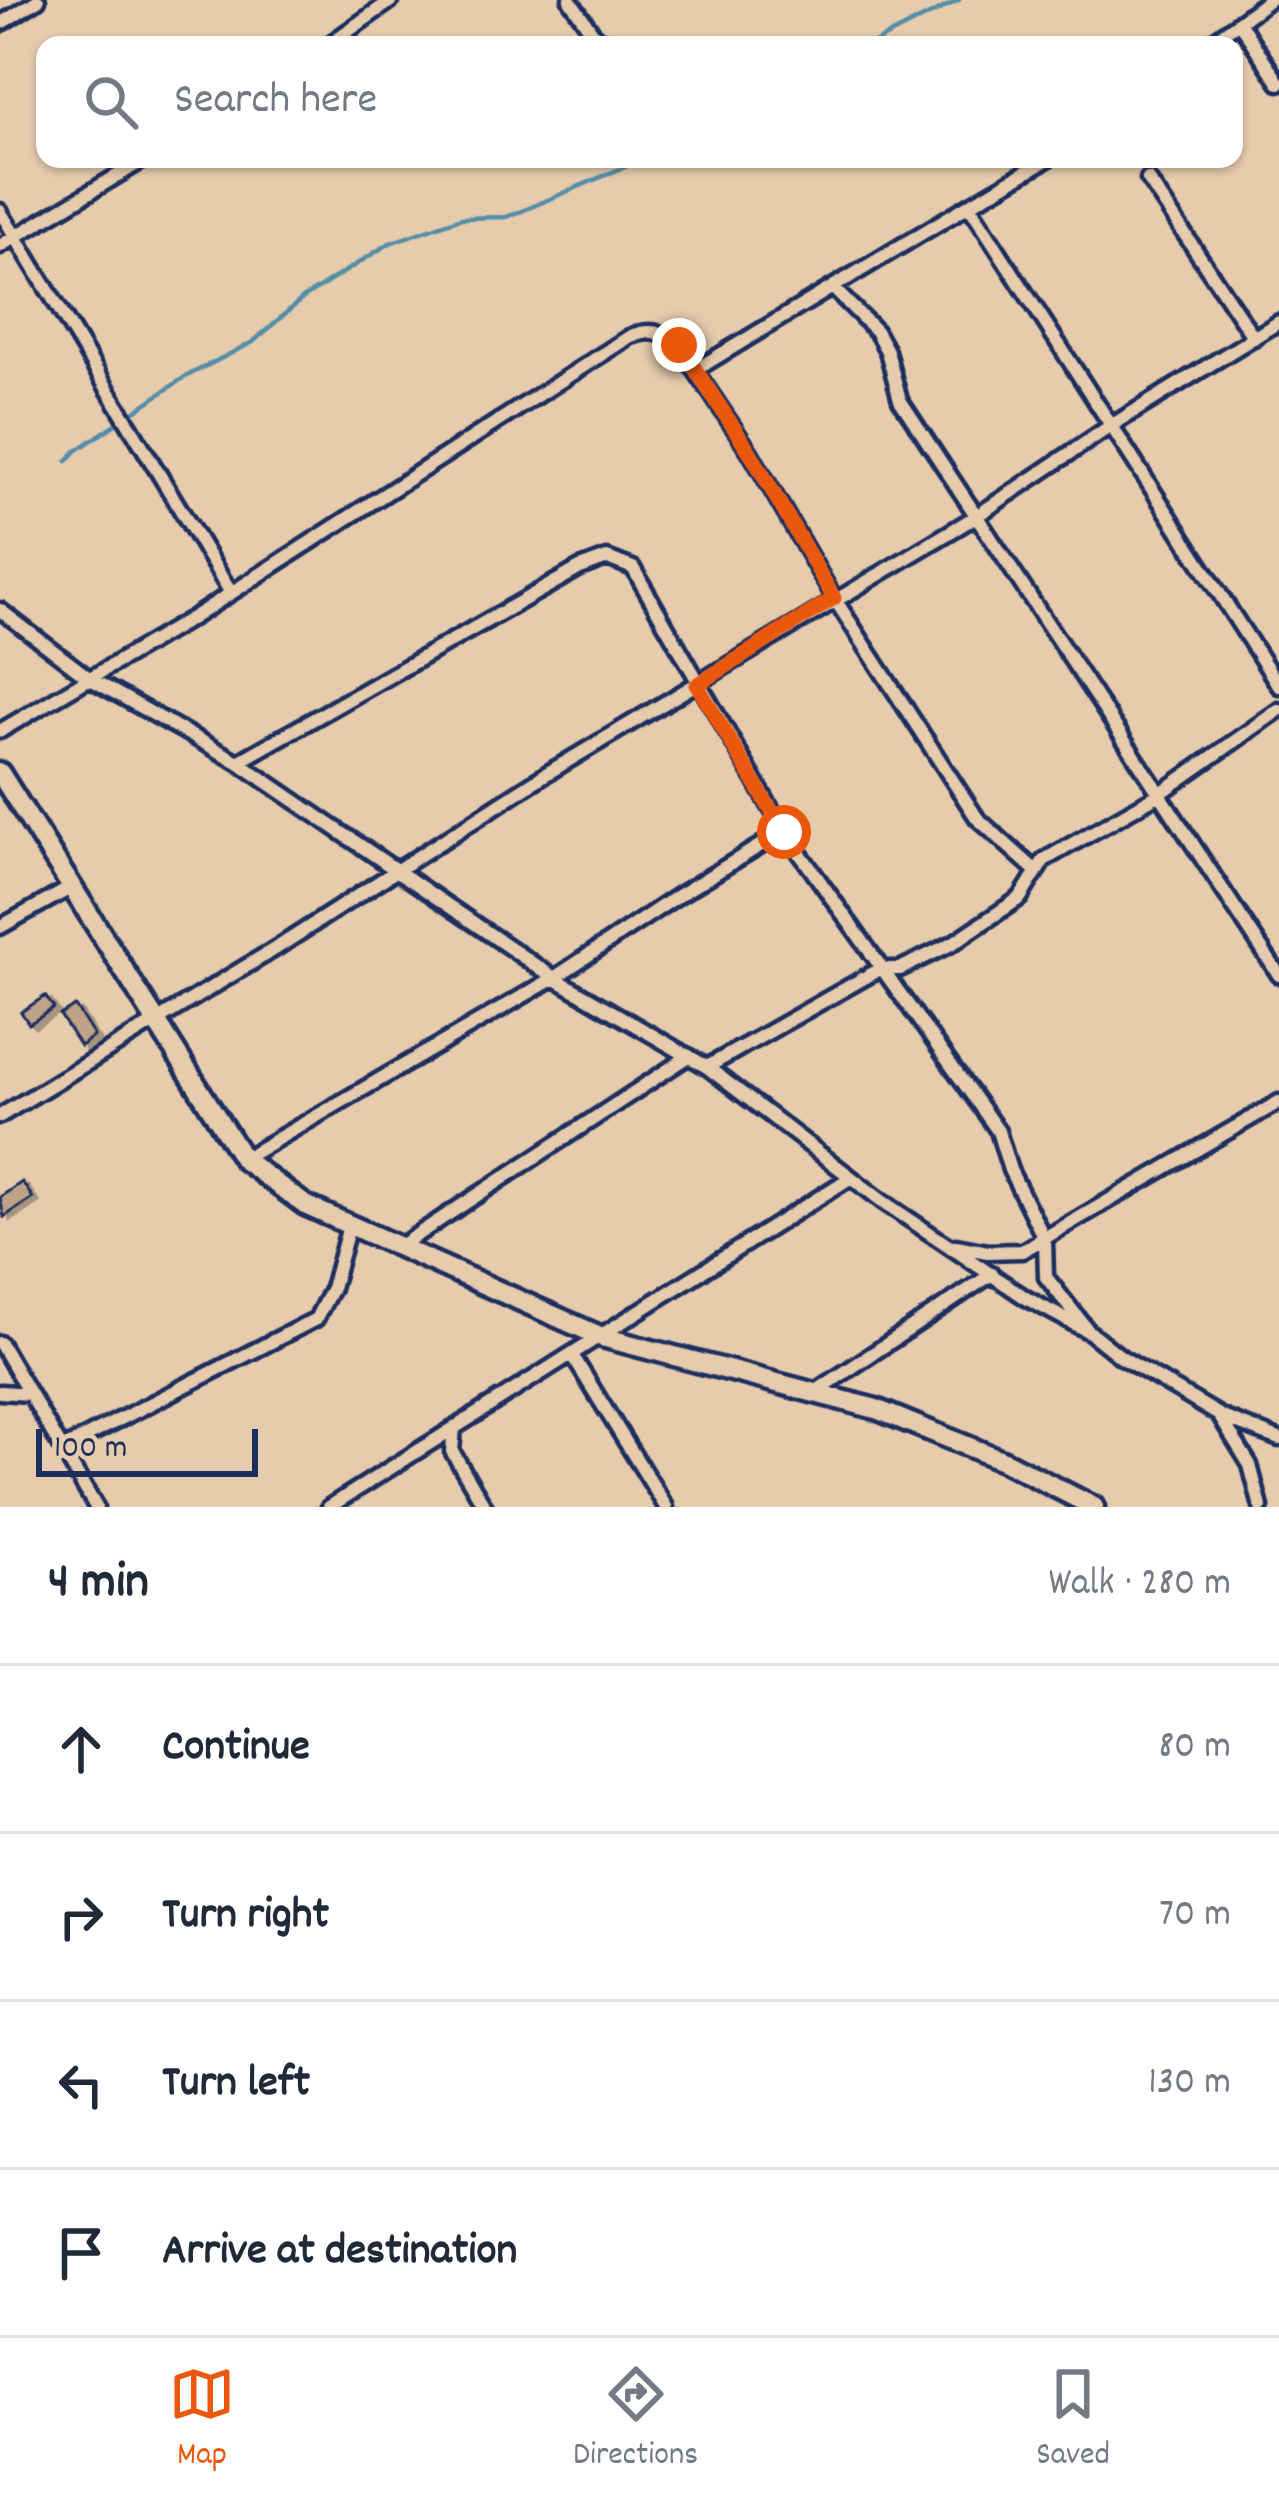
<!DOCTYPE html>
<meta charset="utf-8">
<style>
:root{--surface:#fff;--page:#f2f2f3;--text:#1f2937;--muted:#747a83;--line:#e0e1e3;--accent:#ea580c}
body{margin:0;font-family:Dekko,sans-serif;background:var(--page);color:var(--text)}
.scale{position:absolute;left:36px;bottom:30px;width:222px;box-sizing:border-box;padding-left:12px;border:6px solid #1b2f5e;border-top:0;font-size:33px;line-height:42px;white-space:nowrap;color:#1b2f5e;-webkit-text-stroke:9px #e6cbad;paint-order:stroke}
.stop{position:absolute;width:36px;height:36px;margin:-27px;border:9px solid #ea580c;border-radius:50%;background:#fff}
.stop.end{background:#ea580c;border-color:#fff;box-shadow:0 3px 12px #0008}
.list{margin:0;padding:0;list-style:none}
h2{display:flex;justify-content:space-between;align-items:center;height:156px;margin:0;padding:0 48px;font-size:51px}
h2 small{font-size:39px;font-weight:400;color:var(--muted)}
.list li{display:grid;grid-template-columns:78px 1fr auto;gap:36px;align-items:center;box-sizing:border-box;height:168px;padding:0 48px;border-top:3px solid var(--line)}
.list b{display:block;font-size:45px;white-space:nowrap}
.list em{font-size:39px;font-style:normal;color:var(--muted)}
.icon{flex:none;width:66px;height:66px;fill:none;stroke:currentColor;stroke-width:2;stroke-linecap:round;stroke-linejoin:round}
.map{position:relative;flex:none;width:1279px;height:1507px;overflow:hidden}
.search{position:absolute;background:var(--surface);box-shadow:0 3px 9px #0004;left:36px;right:36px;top:36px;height:132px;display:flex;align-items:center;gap:30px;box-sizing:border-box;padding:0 42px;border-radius:24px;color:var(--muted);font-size:45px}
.sheet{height:828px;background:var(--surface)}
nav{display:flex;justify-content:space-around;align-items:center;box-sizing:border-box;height:168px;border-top:3px solid var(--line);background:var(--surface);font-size:33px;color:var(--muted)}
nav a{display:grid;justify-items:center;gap:6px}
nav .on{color:var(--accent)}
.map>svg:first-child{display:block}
</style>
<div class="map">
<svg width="1279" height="1507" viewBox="0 0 1279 1507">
<defs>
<filter id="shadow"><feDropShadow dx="6" dy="4" stdDeviation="0" flood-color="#0004"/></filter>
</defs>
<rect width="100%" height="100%" fill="#e6cbad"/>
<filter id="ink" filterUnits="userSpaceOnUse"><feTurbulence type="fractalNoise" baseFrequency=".00833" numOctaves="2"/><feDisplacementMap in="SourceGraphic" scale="24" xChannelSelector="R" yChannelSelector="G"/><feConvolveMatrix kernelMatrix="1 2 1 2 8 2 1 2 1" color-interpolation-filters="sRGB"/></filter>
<g filter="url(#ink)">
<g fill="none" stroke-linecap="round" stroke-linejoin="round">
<path stroke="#558ea7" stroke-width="4.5" d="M870 45 959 0
M67 461 76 451 185 377 253 342 303 298 390 243 461 218 506 217 522 211 643 159"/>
</g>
<path fill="#c0a386" stroke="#1b2f5e" stroke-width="3" filter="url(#shadow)" d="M45 996 54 1008 29 1024 21 1012Z
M75 1006 94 1036 80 1046 60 1015Z
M22 1182 33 1198 4 1217 0 1197Z"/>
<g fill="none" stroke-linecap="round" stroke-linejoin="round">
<g stroke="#1b2f5e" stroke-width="21">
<path id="minor" d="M570 0 594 35 607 45
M1239 22 1269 0
M0 24 38 0
M328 45 392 0
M1207 45 1239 22 1279 83
M1148 179 1254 338
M969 205 1048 159
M0 211 231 593
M0 246 145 159
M833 288 876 331 887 351 900 400 1279 975
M0 610 89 678 238 762 554 978 707 1067 882 1201 1026 1298 1091 1333 1121 1357 1219 1415 1250 1465 1261 1507
M0 731 194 617 629 337C663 322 677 343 695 370
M238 762 580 568 607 558 633 568 784 831 998 1131 1010 1170 1045 1240 1046 1277 1086 1328
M1036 871 977 818 834 598 750 452 695 370 969 205 1279 686
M0 927 72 887
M707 1067 880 969H900L953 943 1020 898 1044 860 1158 795 1279 710
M0 1116 278 947 546 774 975 517 1109 427 1279 322
M243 1159 554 978 679 895 784 831
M956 1246 988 1252 1022 1251 1279 1102
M397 1248 689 1056
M0 1343 96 1507
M572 1355 666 1507
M0 1392 30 1394
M815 1392 992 1274
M1220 1416 1279 1439
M454 1428 452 1451 485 1507
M62 1449 316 1319 332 1288 349 1226
M329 1507 850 1178"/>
</g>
<g stroke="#1b2f5e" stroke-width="27">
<path id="secondary" d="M0 773 243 1159 305 1205 602 1337 876 1409 1004 1461 1094 1507"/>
</g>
<use href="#minor" stroke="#e6cbad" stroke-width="12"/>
<use href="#secondary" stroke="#e6cbad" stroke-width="18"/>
</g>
</g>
<g fill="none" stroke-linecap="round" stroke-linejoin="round" filter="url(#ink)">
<path stroke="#ea580c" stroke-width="15" d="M679 345 750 452 834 598 697 685 784 832"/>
</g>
</svg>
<div class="scale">100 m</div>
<div class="stop" style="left:784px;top:832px"></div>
<div class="stop end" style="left:679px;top:345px"></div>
<div class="search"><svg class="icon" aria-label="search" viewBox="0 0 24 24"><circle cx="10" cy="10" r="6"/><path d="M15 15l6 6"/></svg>Search here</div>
</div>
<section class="sheet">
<h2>4 min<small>Walk · 280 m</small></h2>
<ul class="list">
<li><svg class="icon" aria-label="ahead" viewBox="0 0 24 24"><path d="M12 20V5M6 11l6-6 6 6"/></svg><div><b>Continue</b></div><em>80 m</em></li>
<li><svg class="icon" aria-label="right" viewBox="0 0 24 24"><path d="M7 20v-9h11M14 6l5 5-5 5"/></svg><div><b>Turn right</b></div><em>70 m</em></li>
<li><svg class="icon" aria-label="left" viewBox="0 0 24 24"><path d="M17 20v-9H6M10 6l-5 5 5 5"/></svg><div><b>Turn left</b></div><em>130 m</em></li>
<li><svg class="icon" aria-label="arrive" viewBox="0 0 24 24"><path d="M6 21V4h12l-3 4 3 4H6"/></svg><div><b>Arrive at destination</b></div></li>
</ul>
</section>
<nav>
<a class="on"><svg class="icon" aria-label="map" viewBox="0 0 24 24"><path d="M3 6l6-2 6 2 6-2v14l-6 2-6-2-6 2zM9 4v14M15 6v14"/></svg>Map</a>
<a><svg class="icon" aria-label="directions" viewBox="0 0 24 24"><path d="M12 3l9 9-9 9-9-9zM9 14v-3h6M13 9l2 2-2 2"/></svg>Directions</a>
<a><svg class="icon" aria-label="saved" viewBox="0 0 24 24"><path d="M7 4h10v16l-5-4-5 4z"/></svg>Saved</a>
</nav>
